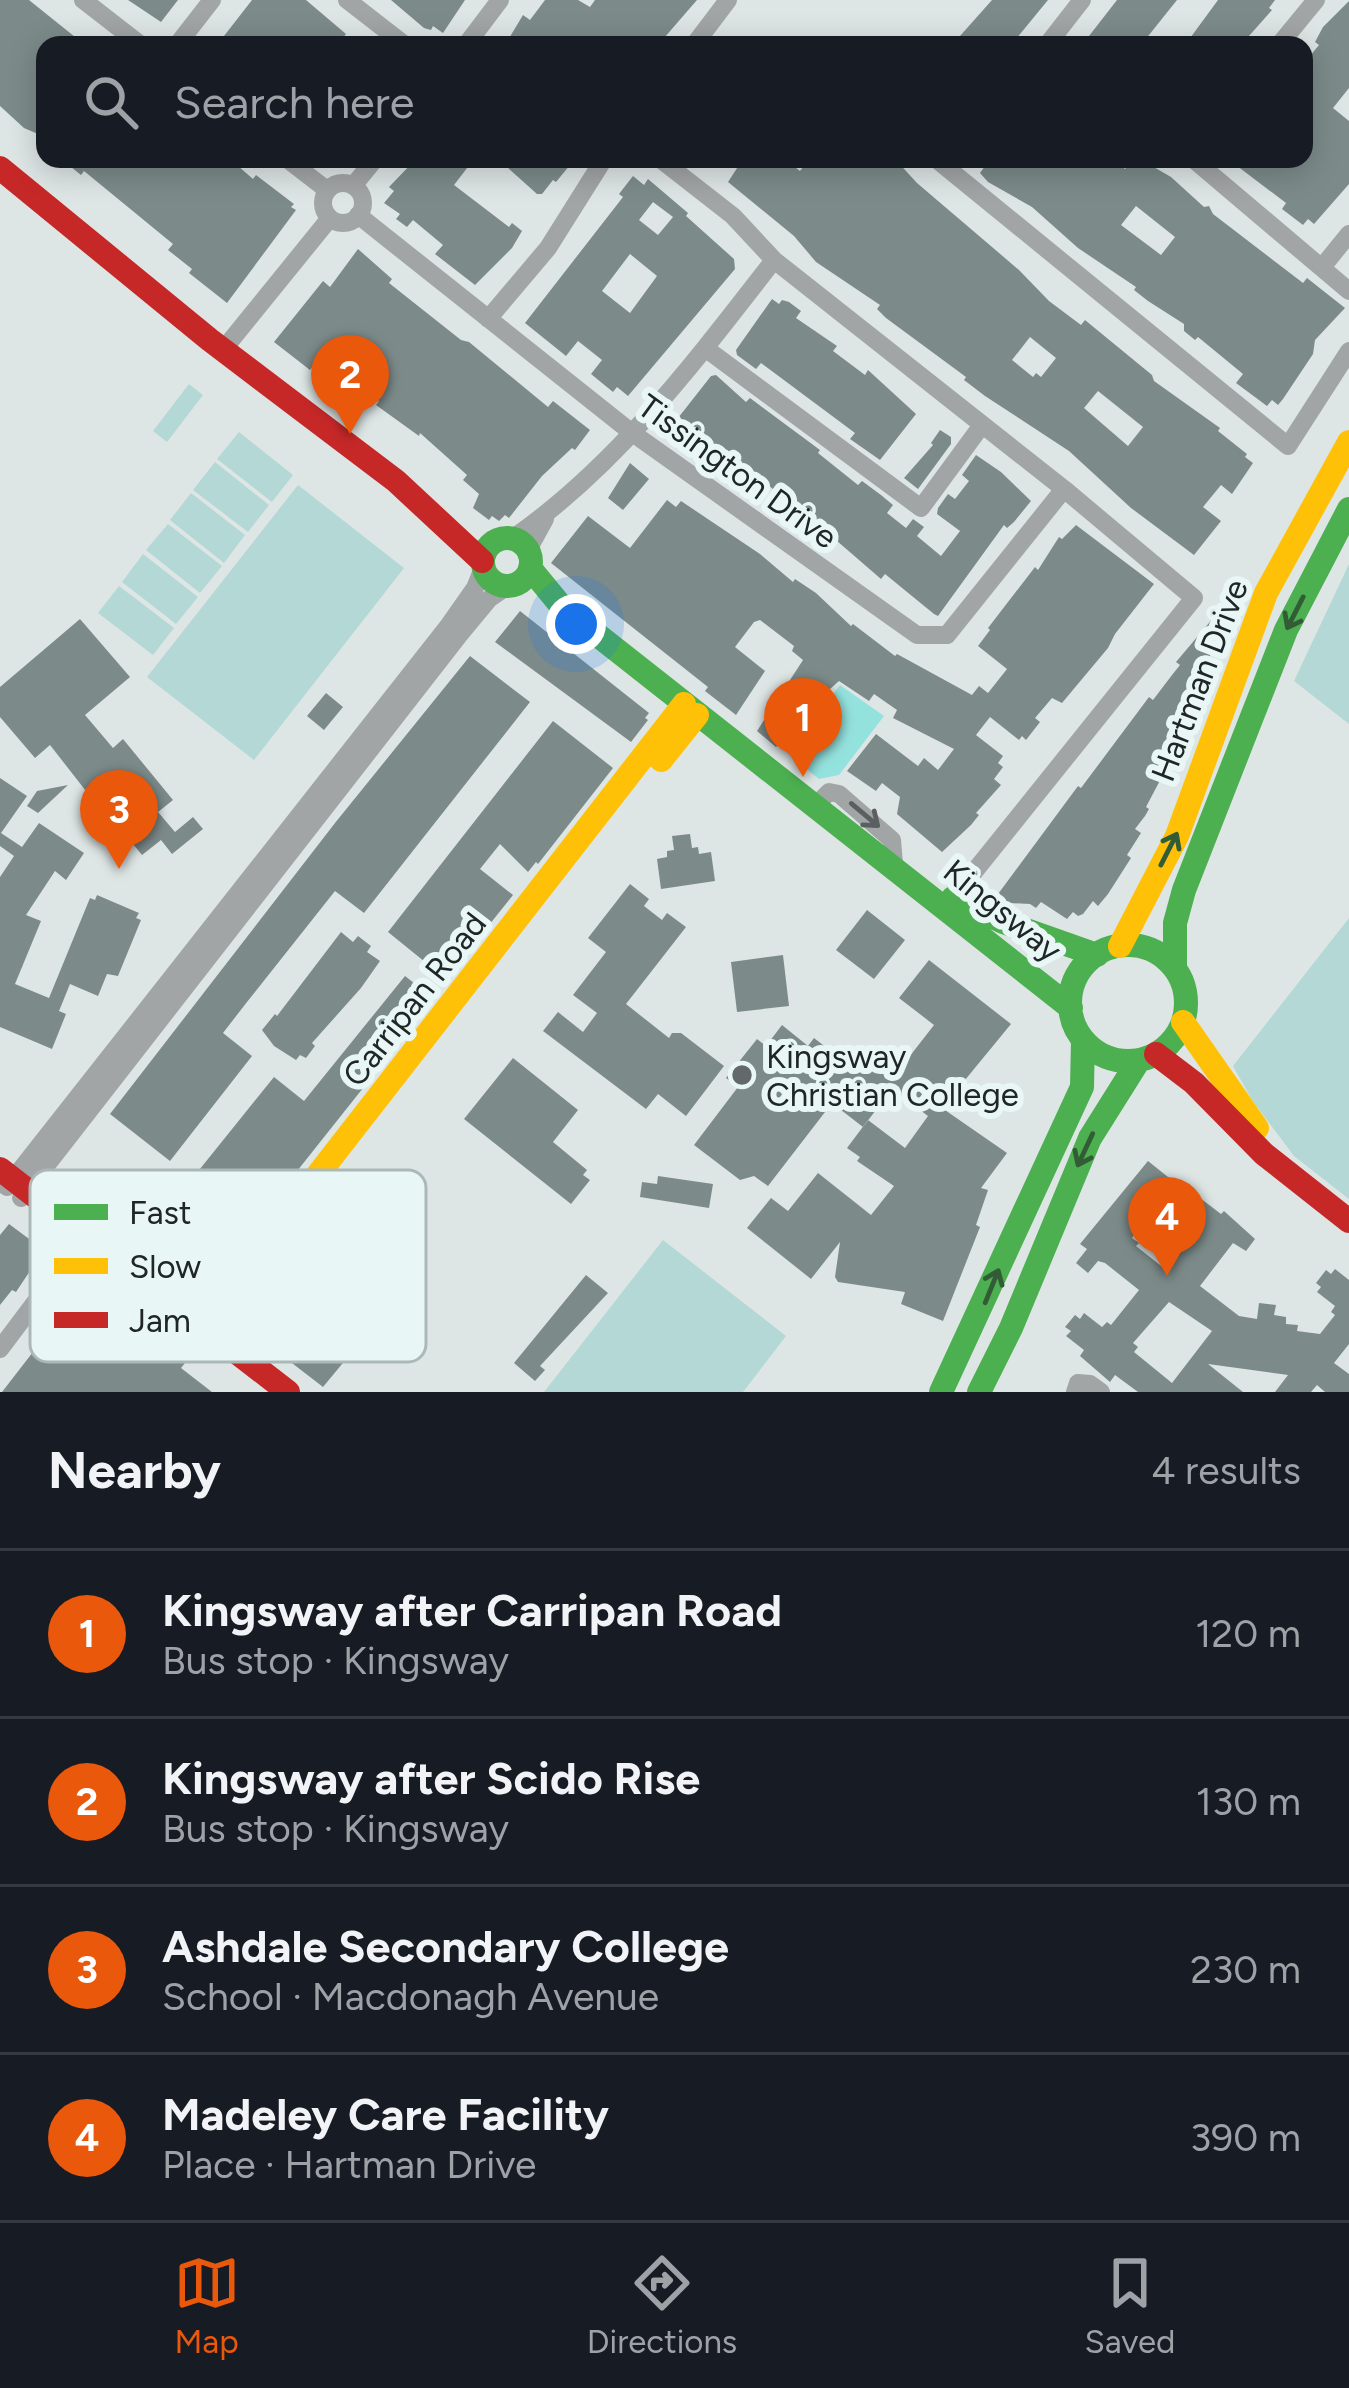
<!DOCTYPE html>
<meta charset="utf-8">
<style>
:root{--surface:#171b24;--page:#20242c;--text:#f1f3f6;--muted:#9ea1a6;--line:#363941;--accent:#ea580c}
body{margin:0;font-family:Figtree,sans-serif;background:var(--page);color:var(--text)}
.you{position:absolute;left:576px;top:624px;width:42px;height:42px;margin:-30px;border:9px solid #fff;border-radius:50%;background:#1a73e8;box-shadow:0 0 0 18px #1a73e833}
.badge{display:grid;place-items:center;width:78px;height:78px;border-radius:50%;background:var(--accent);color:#fff;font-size:39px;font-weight:700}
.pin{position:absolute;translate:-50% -99px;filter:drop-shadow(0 3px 6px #0008)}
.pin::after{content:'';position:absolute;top:63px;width:42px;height:36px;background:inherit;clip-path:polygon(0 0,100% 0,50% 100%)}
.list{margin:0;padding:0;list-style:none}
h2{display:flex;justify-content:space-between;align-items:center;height:156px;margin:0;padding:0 48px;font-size:51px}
h2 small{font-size:39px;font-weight:400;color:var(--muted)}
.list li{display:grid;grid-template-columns:78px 1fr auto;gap:36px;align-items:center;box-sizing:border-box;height:168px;padding:0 48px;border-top:3px solid var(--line)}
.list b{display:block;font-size:45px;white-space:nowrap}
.list p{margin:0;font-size:39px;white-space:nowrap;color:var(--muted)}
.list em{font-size:39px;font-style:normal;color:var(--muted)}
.icon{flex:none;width:66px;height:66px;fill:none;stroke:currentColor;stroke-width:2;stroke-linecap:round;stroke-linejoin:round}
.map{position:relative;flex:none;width:1349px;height:1392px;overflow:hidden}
.search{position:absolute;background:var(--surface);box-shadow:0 6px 30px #0003;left:36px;right:36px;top:36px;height:132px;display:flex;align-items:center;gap:30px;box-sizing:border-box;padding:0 42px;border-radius:24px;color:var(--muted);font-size:45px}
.sheet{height:828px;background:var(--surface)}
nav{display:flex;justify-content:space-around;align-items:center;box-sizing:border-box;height:168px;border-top:3px solid var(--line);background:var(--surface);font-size:33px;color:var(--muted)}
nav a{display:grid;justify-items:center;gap:6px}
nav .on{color:var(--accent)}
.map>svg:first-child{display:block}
</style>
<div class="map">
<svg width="1349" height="1392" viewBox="0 0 1349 1392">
<rect width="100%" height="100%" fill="#dee6e5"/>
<path fill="#b3d8d6" d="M189 384 203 395 167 442 153 431Z
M239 432 293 475 272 502 217 459Z
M215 462 269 505 248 532 193 490Z
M298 485 404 568 254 760 147 677Z
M191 493 245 535 224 563 170 520Z
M168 524 222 566 200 593 146 550Z
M143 554 198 597 176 624 122 582Z
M1349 564V724L1294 681Z
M119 586 174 628 153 655 98 613Z
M1349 918V1199L1294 1156 1252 1100 1233 1066Z
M663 1240 786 1336 743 1392H544Z"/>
<path fill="#94e2de" d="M840 685 884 716 839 775 819 779 787 753Z"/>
<path fill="#7c8b8a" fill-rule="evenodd" d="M0 0H29L85 45H45V137L24 128 0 106Z
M128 0H178L161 22Z
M252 0H306L346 34 337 45H217Z
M391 0H465L443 33 433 26 431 30 424 28Z
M545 0H578L590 7 595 0H697L658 45H515L508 40 523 15 530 20Z
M992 0H1048L1011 45H952Z
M1117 0H1177L1141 45H1082Z
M1218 0H1275L1269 8 1272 10 1241 45H1185Z
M1349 1V88L1333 108 1349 121V184L1314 224 1308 219 1303 225 1282 209 1286 203 1228 159H1304V63L1319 45 1315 42 1323 27Z
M61 159H230L253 179 256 175 294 204 291 207 296 210 227 303 189 273 192 269 168 250 173 244 84 171 81 175Z
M416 159H442L452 167 459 159H474L454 185 509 227 512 223 522 231 512 248 475 285 435 254 443 245 413 220 407 227 396 219 400 214 384 203 394 191 389 187Z
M498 159H575L556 182 553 180 542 194H537Z
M743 159H785L800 171 809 159H895L917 183 1019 270 1049 301 1081 325 1085 320 1152 375 1154 381 1220 428 1218 431 1247 454 1245 457 1253 463 1232 494 1221 485 1203 507 1221 521 1194 555 1131 508 1069 451 985 396 964 380 966 377 886 318 877 309 880 305 816 262 794 236 728 182ZM1030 337 1056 358 1041 377 1036 373 1033 377 1012 360ZM1098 391 1143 427 1128 446 1084 408Z
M990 159H1055L1067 168 1074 159H1113L1125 169 1133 159H1140L1171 177 1204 207 1209 206 1213 214 1303 283 1307 278 1345 308 1315 340 1313 354 1283 399 1278 405 1272 400 1267 406 1236 383 1243 374 1198 337 1195 340 1184 331V324L1148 301 1134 290 1136 287 1078 248 1032 207 988 182 980 173ZM1136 206 1175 237 1161 255 1121 225Z
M633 176 644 185 648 179 688 213 686 216 734 259 735 269 628 396 617 387 613 392 591 374 602 360 578 341 566 356 525 323 623 197 619 194ZM653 202 673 217 658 235 639 220ZM630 254 657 276 630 313 602 291Z
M358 249 392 279 389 283 461 340 469 342 548 407 553 401 590 430 575 450 572 448 542 476 509 518 505 515 499 521 492 516 489 520 473 508 479 494 463 480 467 475 420 433 419 436 376 405 379 401 360 386 357 390 345 381H335L314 365 310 370 274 342 323 281 330 287Z
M772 299 779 304 782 300 789 302 801 311 796 318 837 346 833 351 865 375 868 370 916 414 880 460 850 439 855 433 761 363 756 369 737 355 736 350Z
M716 375 746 402 750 398 820 450 818 453 858 485 862 481 881 495 893 505 887 513 906 528 913 519 924 527 917 536 941 556 960 531 937 514 938 508 948 494 955 499 969 481 962 475 976 455 1001 472 1031 501 1014 522 1007 528 1004 525 938 616 934 614 885 574 881 579 822 528 817 534 790 513 785 500 746 465 741 472 703 447 707 441 678 418 711 376Z
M940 430 951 437V444L918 489 904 478 933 445 931 443Z
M630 463 649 479 623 510 608 498Z
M667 500 676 507 681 501 760 554 793 582 795 579 816 593 851 626 853 624 895 656 897 654 972 695 979 686 988 693 1007 669 978 646 990 630 988 628 1035 567 1038 570 1059 537 1062 539 1076 525 1154 584 1115 634 1108 648 1062 703 1052 698 1035 718 1040 722 1026 740 1022 736 1019 740 990 717 976 735 1003 756 998 763 1003 767 994 779 1001 785 976 813 979 815 971 825 942 852 897 814 900 797 882 783 876 791 847 771 876 734 918 766 924 758 938 770 954 749 893 718 897 710 874 694 869 701 839 681 830 689 821 685 819 689 826 694 815 710 785 747 780 743 776 747 757 731 803 660 792 651 794 646 760 620 754 622 735 647 765 671 736 715 705 691 708 687 551 563 588 516 630 548Z
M520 611 649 713 645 718 648 720 631 742 495 642Z
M1214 617 1224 624 1214 636 1209 660 1196 681 1199 687 1182 717 1185 720 1179 735 1158 766 1165 771 1146 807 1149 809 1145 816 1135 829 1141 833 1127 855 1131 858 1108 894 1098 906 1093 901 1083 914 1078 916 1073 912 1067 919 1041 902 1036 908 1030 904 1009 903 998 894 1078 786 1081 788 1149 697 1153 700 1172 675 1180 665 1176 662Z
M80 619 130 677 85 715 113 748 123 739 173 800 158 812 175 832 193 817 203 829 172 854 161 840 142 855 128 838 125 841 50 745 35 758 0 717V687Z
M470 656 530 702 364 913 335 891 247 1002 223 1033 252 1056 170 1161 110 1114 335 823Z
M326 693 343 707 324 730 307 716Z
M553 721 613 768 538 864 536 862 528 872 500 844 480 869 513 895 446 979 388 932Z
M0 778 27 796 1 833 22 847 39 823 84 853 66 880 55 871 26 915 41 921 15 984 49 998 90 898 95 900 97 895 139 913 136 918 141 920 118 976 107 974 98 996 70 984 59 1011 66 1014 52 1049 0 1027V877L14 856 0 846Z
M68 785 38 813 27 806 37 791Z
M690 834 692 848 698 847 699 854 711 852 715 881 661 889 657 859 667 857V851L674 850 672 836Z
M630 884 649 899 644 906 662 920 667 913 686 927 626 1004 669 1038 672 1033H681L724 1066 686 1116 658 1094 646 1109 543 1031 558 1012 583 1032 597 1013 573 995 606 952 588 938Z
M867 910 905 940 874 979 836 950Z
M341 932 353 942 358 936 371 946 367 952 380 961 361 988 312 1043 315 1046 306 1058 300 1055 296 1060 274 1046 262 1030 275 1014 277 1016Z
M783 955 789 1006 737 1012 731 962Z
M929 960 1011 1024 942 1108 1007 1153 981 1188 988 1190 976 1225 980 1227 943 1321 901 1304 905 1292 838 1282 835 1277 840 1242 811 1279 747 1228 771 1198 788 1211 818 1173 871 1215 894 1186 857 1161 860 1157 847 1148 868 1120 905 1148 928 1116 892 1089 863 1127 832 1103 768 1186 754 1176 740 1180 694 1145 738 1087 726 1078 757 1039 766 1046 782 1025 808 1046 814 1038 845 1062 854 1050 892 1079 934 1025 899 998Z
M405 976 432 997 429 1005 201 1292 187 1293 138 1246 274 1077 304 1101Z
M513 1058 578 1110 553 1142 587 1170 583 1175 590 1180 571 1204 464 1119Z
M1148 1161 1198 1201 1200 1198 1221 1214 1224 1211 1255 1239 1246 1251 1233 1243 1200 1286 1239 1316 1257 1319 1259 1303 1276 1305 1274 1315 1286 1317V1324L1298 1325 1297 1331 1320 1334 1335 1315 1331 1312 1335 1306 1317 1292 1321 1287 1316 1283 1326 1270 1331 1274 1335 1269 1349 1280V1344L1334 1363 1349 1374V1392H1325L1317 1385 1311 1392H1275L1288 1375 1208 1364 1243 1392H1138L1115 1375 1110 1382 1080 1356 1084 1350 1066 1336 1071 1331 1065 1327 1075 1315 1080 1319 1084 1313 1102 1327 1107 1322 1111 1325 1139 1290 1105 1263 1098 1261 1088 1273 1076 1263 1087 1249 1080 1244ZM1158 1205 1187 1229 1184 1233 1191 1238 1165 1269 1136 1246 1139 1243 1132 1238ZM1169 1302 1212 1331 1172 1383 1134 1352 1138 1347 1133 1343Z
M658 1176 713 1184 709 1208 640 1197 642 1182 657 1184Z
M9 1224 44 1250 16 1292 12 1290 0 1305V1235Z
M586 1275 608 1293 540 1366 545 1370 535 1381 514 1363Z
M377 1281 400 1294 323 1387 253 1333 267 1314 317 1353Z
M94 1284 135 1318 130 1325 185 1363 181 1368 212 1392H2L50 1330 62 1325Z"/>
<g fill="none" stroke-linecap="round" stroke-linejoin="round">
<path stroke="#a2a5a5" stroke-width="18" d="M83 0 141 45
M347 0 405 45
M177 45 212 0
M466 45 500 0
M694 45 728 0
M1047 45 1082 0
M1279 45 1316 0
M287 159 327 190
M660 159 733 216 774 260 1064 489 1194 598 953 898
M936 159 1288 446 1349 351
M1193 159 1349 291
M323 203a20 20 0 1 1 40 0a20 20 0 1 1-40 0Z
M353 186 375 159
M358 215 631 432 917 635H947L1064 489
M1323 266 1349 234
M488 319 548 248 604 159
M705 348 921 508 982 425
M223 350 330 218
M513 538C617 466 697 359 774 260
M528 550 545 519
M816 805 829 792 839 794 892 840 894 864
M7 1187 449 625 475 588 483 568
M21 1198 460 634 489 599 506 587
M0 1349 85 1236
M1075 1392 1078 1383 1090 1384 1101 1392"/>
<path stroke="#4caf50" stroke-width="24" d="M483 562a24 24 0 1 1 48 0a24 24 0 1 1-48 0Z
M530 568 562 607 1071 1008
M953 898 1003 922 1097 955
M1070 1003a58 58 0 1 1 116 0a58 58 0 1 1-116 0Z
M1175 968V923L1184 890 1286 630 1349 509
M941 1392 1082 1087 1083 1040
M979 1392 1011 1328 1090 1138 1139 1060"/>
<path stroke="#ffc107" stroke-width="24" d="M661 760 697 715
M1120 946 1177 836 1266 593 1349 442
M1183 1022 1257 1128
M194 1334 684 704"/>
<path stroke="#c62828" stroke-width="24" d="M0 168 210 340 396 481 482 561
M1156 1054 1194 1083 1264 1154 1349 1221
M0 1169 288 1392"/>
</g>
<defs><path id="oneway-shaft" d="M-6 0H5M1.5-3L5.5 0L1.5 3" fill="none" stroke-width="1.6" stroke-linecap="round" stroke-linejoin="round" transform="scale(3)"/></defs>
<g stroke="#325c36">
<use href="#oneway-shaft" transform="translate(1295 613) rotate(117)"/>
<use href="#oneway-shaft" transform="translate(1169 849) rotate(-63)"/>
<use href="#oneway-shaft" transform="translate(1085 1150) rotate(115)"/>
<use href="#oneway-shaft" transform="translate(992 1286) rotate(-68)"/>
</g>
<use stroke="#5a5f5f" href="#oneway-shaft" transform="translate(865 815) rotate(40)"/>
<circle fill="#626968" stroke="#e8f7f6" stroke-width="4.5" cx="742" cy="1075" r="12"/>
<g text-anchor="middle" stroke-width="12" stroke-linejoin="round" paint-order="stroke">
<g font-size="33" fill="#202525" stroke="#e8f7f6">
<text transform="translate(738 471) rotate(36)" y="12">Tissington Drive</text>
<text transform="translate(1199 680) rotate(-69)" y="12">Hartman Drive</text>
<text transform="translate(1003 910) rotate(39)" y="12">Kingsway</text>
<text transform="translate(414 999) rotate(-52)" y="12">Carripan Road</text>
</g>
<g font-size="33" fill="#202525" stroke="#e8f7f6" text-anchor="start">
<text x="766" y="1068">Kingsway<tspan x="766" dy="38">Christian College</tspan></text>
</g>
</g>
<rect x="30" y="1170" width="396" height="192" rx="18" fill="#e8f7f6" stroke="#acb8b7" stroke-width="3"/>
<rect x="54" y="1204" width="54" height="16" fill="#4caf50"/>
<rect x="54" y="1258" width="54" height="16" fill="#ffc107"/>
<rect x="54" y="1312" width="54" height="16" fill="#c62828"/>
<g font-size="33" fill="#202525">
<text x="129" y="1224">Fast</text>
<text x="129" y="1278">Slow</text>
<text x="129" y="1332">Jam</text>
</g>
</svg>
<div class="you"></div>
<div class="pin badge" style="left:803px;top:777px">1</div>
<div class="pin badge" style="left:350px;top:434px">2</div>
<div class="pin badge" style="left:119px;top:869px">3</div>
<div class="pin badge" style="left:1167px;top:1276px">4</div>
<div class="search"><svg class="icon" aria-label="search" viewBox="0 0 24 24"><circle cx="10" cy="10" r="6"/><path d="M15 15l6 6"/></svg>Search here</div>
</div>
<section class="sheet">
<h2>Nearby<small>4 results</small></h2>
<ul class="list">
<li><span class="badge">1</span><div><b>Kingsway after Carripan Road</b><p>Bus stop · Kingsway</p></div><em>120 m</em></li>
<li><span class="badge">2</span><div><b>Kingsway after Scido Rise</b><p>Bus stop · Kingsway</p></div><em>130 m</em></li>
<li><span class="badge">3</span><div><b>Ashdale Secondary College</b><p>School · Macdonagh Avenue</p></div><em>230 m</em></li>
<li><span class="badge">4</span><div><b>Madeley Care Facility</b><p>Place · Hartman Drive</p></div><em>390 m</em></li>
</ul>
</section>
<nav>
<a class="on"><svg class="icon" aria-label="map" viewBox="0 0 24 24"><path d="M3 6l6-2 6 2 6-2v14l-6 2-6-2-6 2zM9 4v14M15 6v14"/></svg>Map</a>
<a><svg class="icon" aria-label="directions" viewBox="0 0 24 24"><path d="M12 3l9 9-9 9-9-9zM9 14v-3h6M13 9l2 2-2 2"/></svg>Directions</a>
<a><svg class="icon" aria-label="saved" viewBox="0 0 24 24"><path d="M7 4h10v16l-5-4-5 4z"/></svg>Saved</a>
</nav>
